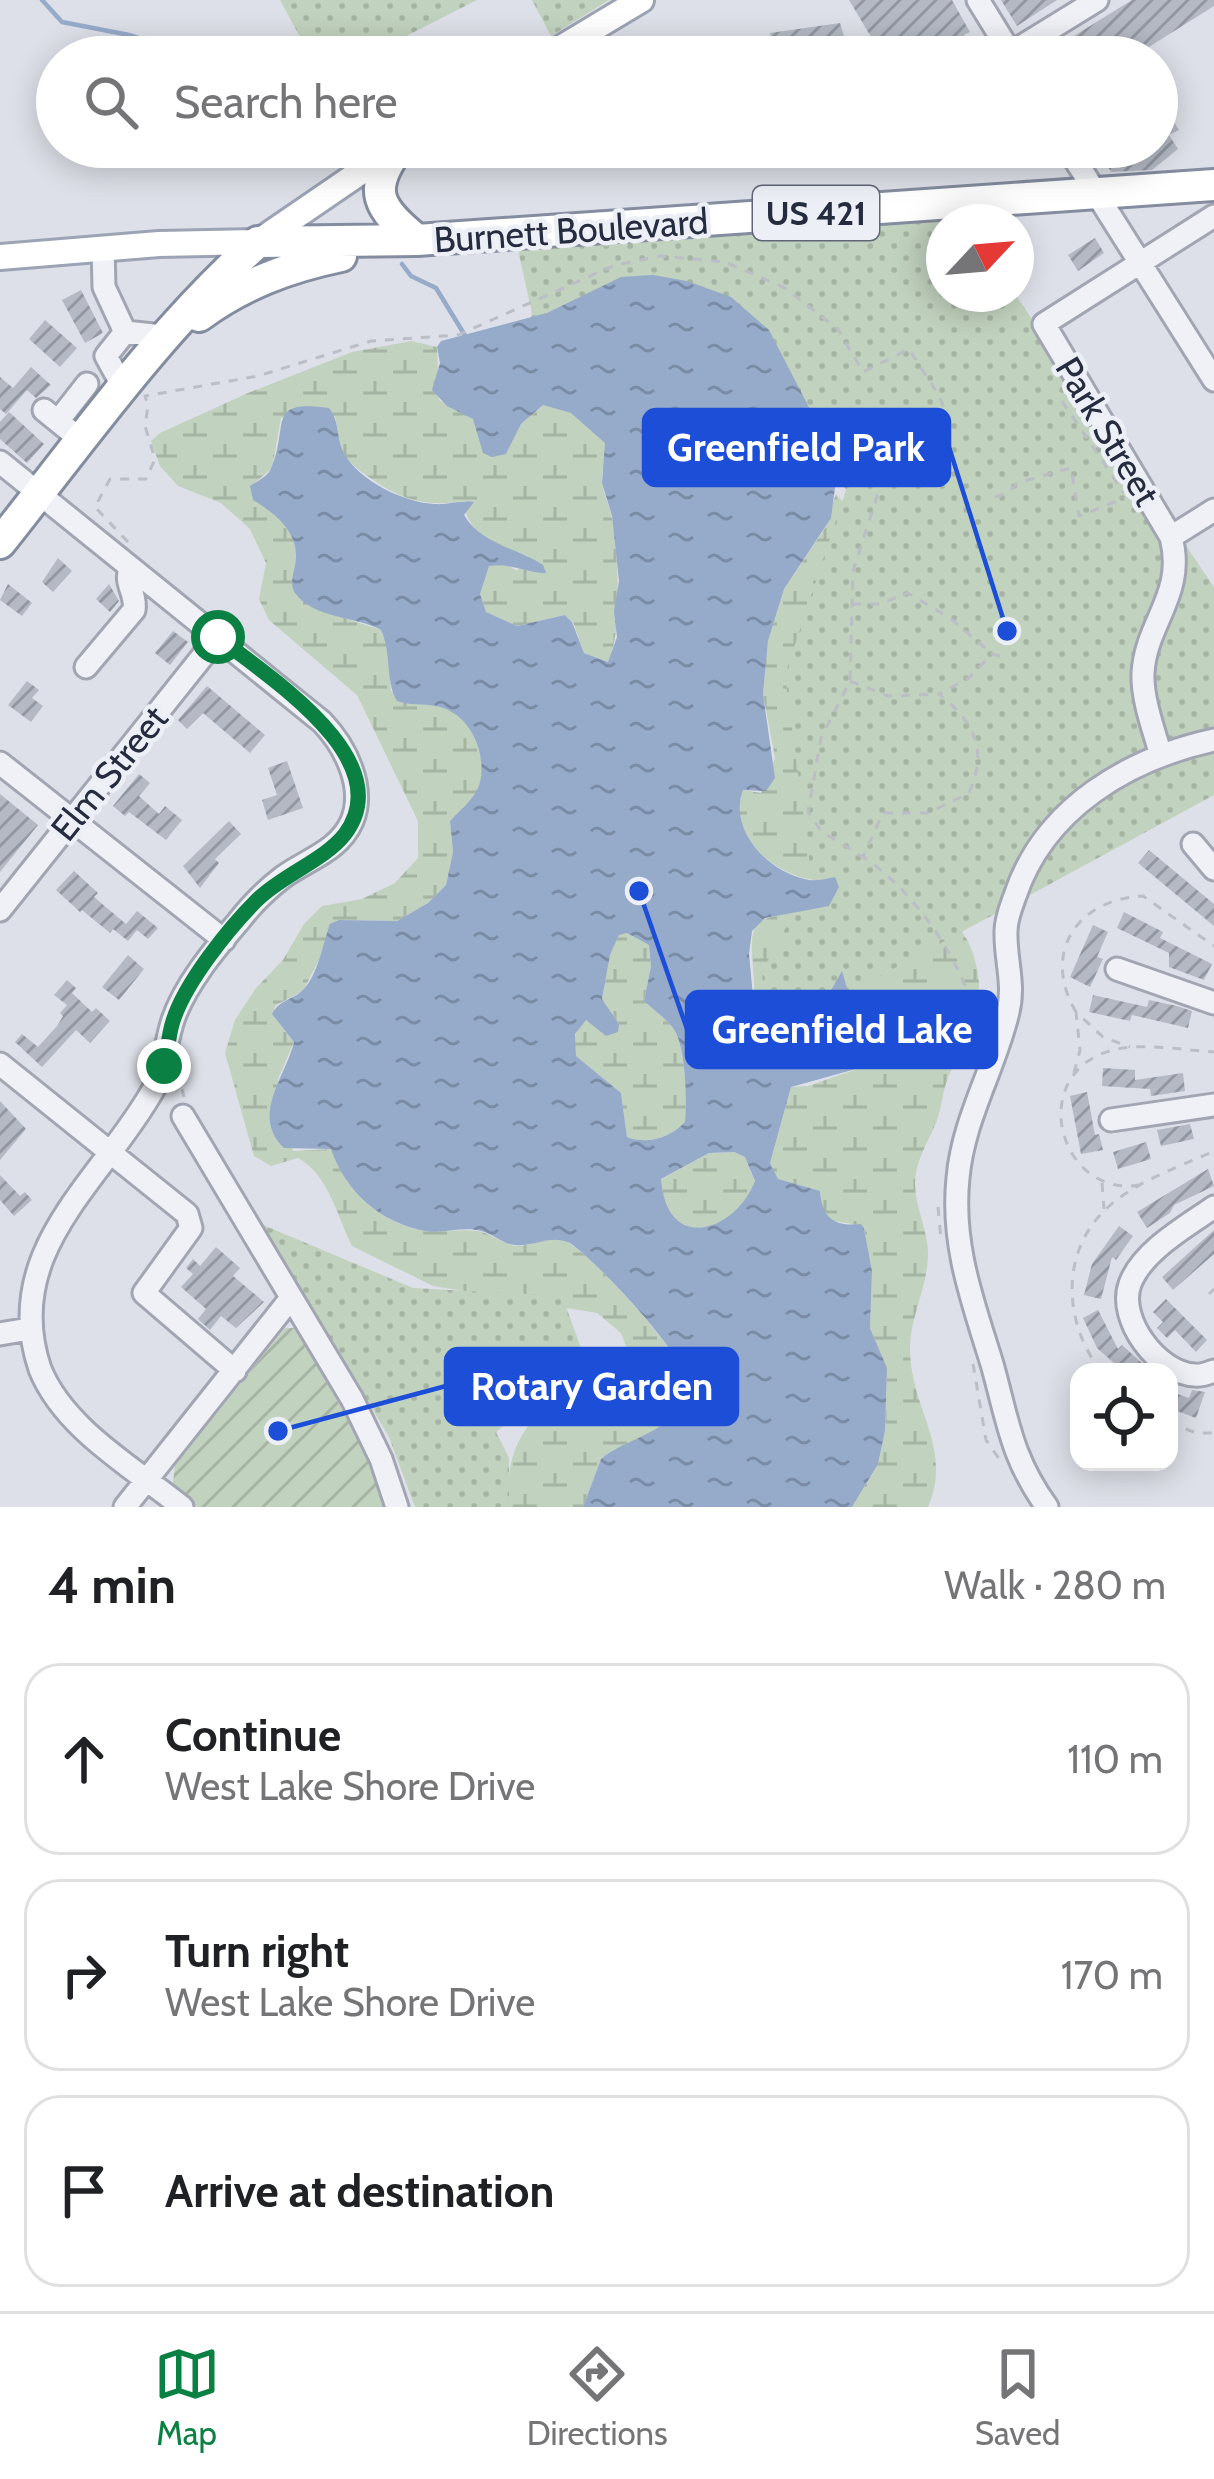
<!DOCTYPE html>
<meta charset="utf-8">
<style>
:root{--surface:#fff;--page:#f6f6f6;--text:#202124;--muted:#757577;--line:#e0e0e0;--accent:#0b8043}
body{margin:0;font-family:Cabin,sans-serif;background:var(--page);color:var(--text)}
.controls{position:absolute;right:36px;bottom:36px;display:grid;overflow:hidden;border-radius:24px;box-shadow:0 6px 30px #0003}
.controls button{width:108px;height:108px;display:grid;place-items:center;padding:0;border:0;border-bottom:3px solid var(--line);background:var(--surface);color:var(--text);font:60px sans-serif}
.compass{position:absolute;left:926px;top:204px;width:108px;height:108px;border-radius:50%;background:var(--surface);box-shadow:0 6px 30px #0003;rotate:64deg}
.stop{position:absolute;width:36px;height:36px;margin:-27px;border:9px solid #0b8043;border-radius:50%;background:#fff}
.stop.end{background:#0b8043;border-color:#fff;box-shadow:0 3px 12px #0008}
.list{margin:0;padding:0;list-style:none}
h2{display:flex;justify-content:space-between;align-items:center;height:156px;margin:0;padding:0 48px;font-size:51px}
h2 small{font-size:39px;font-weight:400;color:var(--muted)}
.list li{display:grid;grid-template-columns:78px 1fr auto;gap:36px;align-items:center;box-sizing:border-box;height:192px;margin:0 24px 24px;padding:0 24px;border:3px solid var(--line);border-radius:36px}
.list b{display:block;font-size:45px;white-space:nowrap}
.list p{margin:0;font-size:39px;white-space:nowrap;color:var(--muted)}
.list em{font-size:39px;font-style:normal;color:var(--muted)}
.icon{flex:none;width:66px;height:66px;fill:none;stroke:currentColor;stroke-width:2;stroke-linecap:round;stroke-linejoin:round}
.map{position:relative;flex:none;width:1214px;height:1507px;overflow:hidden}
.search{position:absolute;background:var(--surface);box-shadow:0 6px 30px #0003;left:36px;right:36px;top:36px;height:132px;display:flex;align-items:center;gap:30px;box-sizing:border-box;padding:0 42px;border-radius:66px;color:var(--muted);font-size:45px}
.sheet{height:804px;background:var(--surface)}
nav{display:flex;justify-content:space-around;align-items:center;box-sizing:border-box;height:168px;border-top:3px solid var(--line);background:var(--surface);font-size:33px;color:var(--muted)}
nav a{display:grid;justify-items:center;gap:6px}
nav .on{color:var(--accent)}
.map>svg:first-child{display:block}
</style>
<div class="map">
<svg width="1214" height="1507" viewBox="0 0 1214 1507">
<defs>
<pattern id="wetland-marsh" width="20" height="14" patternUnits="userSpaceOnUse" patternTransform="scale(3)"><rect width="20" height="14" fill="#c1d2be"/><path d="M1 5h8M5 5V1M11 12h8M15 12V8" fill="none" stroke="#a6b4a4"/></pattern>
<pattern id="park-dots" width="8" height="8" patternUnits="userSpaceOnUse" patternTransform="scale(3)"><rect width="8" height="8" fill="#c1d2be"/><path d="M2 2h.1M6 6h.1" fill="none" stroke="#a6b4a4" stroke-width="1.8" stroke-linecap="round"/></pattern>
<pattern id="garden-furrows" width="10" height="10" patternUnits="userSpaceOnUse" patternTransform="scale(3)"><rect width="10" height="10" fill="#c1d2be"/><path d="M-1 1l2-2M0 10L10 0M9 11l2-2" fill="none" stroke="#a6b4a4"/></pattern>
<pattern id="water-ripples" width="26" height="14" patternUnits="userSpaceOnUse" patternTransform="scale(3)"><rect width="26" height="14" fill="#96aaca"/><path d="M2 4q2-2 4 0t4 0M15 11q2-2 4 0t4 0" fill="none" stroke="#7a8ba5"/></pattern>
<pattern id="building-hatch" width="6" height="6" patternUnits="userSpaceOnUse" patternTransform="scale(3)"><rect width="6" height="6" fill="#b4b9c4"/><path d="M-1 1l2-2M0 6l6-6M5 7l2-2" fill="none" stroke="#9297a1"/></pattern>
</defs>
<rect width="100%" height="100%" fill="#dde0e8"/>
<path fill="url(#wetland-marsh)" d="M411 341 437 347 439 400 473 419 506 454 521 424 543 405 571 413 606 443C609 457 601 467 602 481 603 494 610 506 612 519 618 554 623 632 608 662L584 653 573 622 565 615 517 626 486 612 480 594 489 565 504 563 517 571 528 556C501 546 463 534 465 501 427 507 404 501 373 480 362 472 351 465 344 454 339 443 338 428 335 416L281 418 272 468 251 486 253 500C272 511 293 527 296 551 298 564 292 577 293 590L317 609 381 630 388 645 391 691C420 712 424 699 451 711 475 723 487 759 480 785 476 798 459 811 450 821L453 852 446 885 428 903 397 921 339 920 303 991 276 1005 272 1014 294 1042 278 1079 293 1151 332 1149C345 1192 384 1228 431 1231 446 1232 461 1229 476 1231 491 1232 503 1246 519 1246 534 1245 548 1236 563 1240 586 1247 679 1351 684 1375 686 1386 682 1400 676 1410 660 1437 623 1440 601 1459L583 1507H509C506 1465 514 1434 548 1406L592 1420 615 1403 626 1382 630 1357 621 1333 597 1313 433 1286 352 1246C337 1216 329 1175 298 1158L271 1166 254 1156 225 1053 235 1020 256 988 283 960 304 924 322 906 362 899 395 883 418 858V821L357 695 269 620 259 599 266 563 250 529 221 503 178 486 160 466 151 441 160 433 248 393 352 352Z
M836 494 847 507 956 925C982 951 985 1005 972 1039 966 1053 953 1063 948 1078 942 1092 942 1108 936 1123 928 1142 915 1162 915 1183 915 1208 929 1232 928 1256 927 1287 911 1316 910 1346 909 1409 954 1446 928 1507H852L878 1464 885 1431 887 1369 870 1328 872 1271 864 1228C838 1216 823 1233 820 1191L777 1180 770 1163 791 1087 808 1086 863 1067 862 1041 846 979 809 1013 806 1029 796 1038 768 1037 746 1030V1026C749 1011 755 996 754 980 749 918 748 919 811 910L817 880C776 878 726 834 743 790L761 793 775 758 763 694 768 641 784 589 825 528Z
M627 933 649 945 651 966 644 1001C654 1010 665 1018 673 1028 686 1045 687 1100 685 1122 670 1138 647 1145 627 1137L621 1093 576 1056C575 1040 572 1029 587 1020L619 1024 602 999 610 955 619 935Z
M734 1152 745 1157 755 1182C735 1232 669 1254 660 1180L709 1153Z"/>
<path fill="url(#park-dots)" d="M280 0H477L365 57H311Z
M532 0H609L551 36Z
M942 195 962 222H944V294H1015L1214 587V795L766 1038 762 971 812 880 785 675 846 490 791 388 517 360 532 313 511 218Z
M263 1225 413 1288 562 1296 584 1356 496 1432 509 1458V1507H415L389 1437Z"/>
<path fill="url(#garden-furrows)" d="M285 1328H295C329 1386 365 1442 384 1507H197L173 1483 175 1465Z"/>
<path fill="url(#water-ripples)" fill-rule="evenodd" d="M653 275 687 281 731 297 769 330 815 419 836 480 831 518 784 589 768 641 763 694 775 778 766 791 743 790C728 829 767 871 805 879 814 882 825 879 835 877L839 887 829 906 765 918 752 931 749 954 753 996 746 1026 747 1030 768 1037 796 1038 806 1029 811 1002 830 992 842 971 862 1041 863 1067 791 1087 770 1163 778 1179 820 1191C822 1218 834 1227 861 1224L864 1228 872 1271 870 1328 887 1368 885 1431 878 1464 852 1507H583L601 1459C622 1441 653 1437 673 1415 679 1407 686 1390 685 1380 683 1352 595 1260 570 1243 550 1234 535 1247 515 1245 502 1244 494 1234 481 1231 463 1226 443 1234 425 1231 379 1222 346 1192 331 1149L284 1148C250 1116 286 1076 294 1042L272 1014C280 999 293 1000 303 990 318 975 323 943 330 924L339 920 397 921 428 903 446 885 453 852 450 821C460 810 477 797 480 782 487 751 469 712 436 706 422 703 411 706 397 701 385 681 392 653 381 630 356 616 314 619 295 593 288 583 296 569 296 557 297 530 273 512 253 500L250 486C259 480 269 476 272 466 289 424 266 399 329 408 340 421 336 438 344 453 359 481 405 503 435 504 448 505 460 500 474 502L464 515C481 544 517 548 543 565L546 573H542C523 571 507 563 489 566L480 594 486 612 517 626 565 615 572 622 584 653 608 662 617 637 614 611 619 581 612 516 602 483 605 443 571 413 543 405 521 424 506 454 492 457 483 453 473 419 447 406 432 390 440 363 437 347 441 341 547 313 621 277ZM627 933 649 945 651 966 644 1001C654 1010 665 1018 673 1028 686 1045 687 1100 685 1122 670 1138 647 1145 627 1137L621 1093 576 1056 575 1034 586 1020 606 1036 618 1032 619 1024 602 999 610 955 619 935ZM734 1152 745 1157 755 1181C736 1231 667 1255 661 1179L709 1153Z"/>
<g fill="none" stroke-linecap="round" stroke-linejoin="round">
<path stroke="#96aaca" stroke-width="4.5" d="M42 0 62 22 129 35 196 57
M329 147 335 163
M402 264 411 276 436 288 469 342"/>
</g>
<path fill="url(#building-hatch)" d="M849 0H952L970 32 964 35 974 51 964 57H883Z
M1001 0H1057L1017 26Z
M1132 0H1214V6L1133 57H1040Z
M840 23 848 49 773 57 770 33Z
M1157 95 1179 130 1169 135 1178 149 1152 170 1111 172 1096 147H1157Z
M1014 147H1034L1039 157 1023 165Z
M1095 238 1104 253 1078 271 1068 255Z
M81 290 103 333 85 343 62 300Z
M45 320 77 348 60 367 29 339Z
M31 367 51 385 36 398 27 390 6 414 0 409V377L13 388Z
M9 412 44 444 27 463 0 439V422Z
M58 558 72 571 53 592 42 582Z
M8 584 32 603 22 616 0 600Z
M109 584 119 601 110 612 96 599Z
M173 631 188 642 170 665 155 653Z
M27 681 39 690 32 698 43 706 31 722 8 705Z
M207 686 265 735 250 753 203 713 187 729 178 720Z
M287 761 303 808 268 820 262 800 277 795 268 768Z
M139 774 150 783 139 796 159 814 165 806 182 820 166 840 129 812 125 816 113 806Z
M0 794 38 825 0 872Z
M229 821 241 834 215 859 219 863 200 888 183 866Z
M1149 850 1214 904V926L1138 863Z
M74 871 98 893 94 897 126 924 137 911 158 928 148 939 137 930 128 941 113 929 110 933 82 910 80 912 56 890Z
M1124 912 1163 932 1160 938 1212 964 1204 980 1169 967V953L1117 928Z
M1093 925 1108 932 1097 957 1103 959 1090 987 1070 977Z
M128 955 144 969 119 1000 102 987Z
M67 980 76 988 72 993 92 1012 96 1008 110 1021 90 1043 76 1030 42 1067 15 1042 22 1034 38 1047 57 1026 63 1016 60 1013 67 1005 54 995Z
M1093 995 1147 1007 1149 1000 1177 1006 1192 1011 1188 1028 1132 1015 1130 1021 1089 1012Z
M1103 1068 1135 1070V1080L1183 1073 1185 1091 1151 1096 1150 1089 1102 1086Z
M1087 1092 1095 1135 1099 1134 1103 1150 1081 1154 1070 1096Z
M0 1101 26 1129 0 1160Z
M1190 1124 1194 1139 1161 1146 1157 1130Z
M1146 1142 1151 1159 1118 1169 1113 1152Z
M1208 1169 1214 1186 1174 1205 1170 1213 1147 1228 1137 1212Z
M0 1175 20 1196 25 1192 32 1200 14 1216 0 1200Z
M1119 1226 1133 1236 1116 1260 1112 1257 1101 1299 1084 1295 1092 1264Z
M1214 1230V1254L1173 1290 1162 1277Z
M216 1247 240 1268 233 1276 264 1302 236 1328 221 1316 210 1330 198 1319 206 1309 181 1287 193 1274 186 1268 193 1259 200 1266Z
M1166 1299 1207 1340 1196 1352 1175 1330 1167 1338 1157 1328 1163 1322 1153 1312Z
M1098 1310 1118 1349 1122 1345 1152 1372H1124L1097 1348 1083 1318Z
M1192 1390 1205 1392 1196 1418 1169 1408V1391L1189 1398Z"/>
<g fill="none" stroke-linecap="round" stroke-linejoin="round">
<g stroke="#a2a6b2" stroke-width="27">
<path id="minor" d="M978 0 1013 57
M1011 53 1097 0
M1067 147 1214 380
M103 248 104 287 125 332 163 336
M123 387 106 356 125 332
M44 410 81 440
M58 421 87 384
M0 462 322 722C345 746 366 787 352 821 339 851 308 859 283 877 266 890 251 905 238 922 214 950 185 985 173 1020 165 1044 165 1067 153 1090 102 1181 0 1251 40 1369 64 1429 134 1468 182 1507
M1171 537 1214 510
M86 667 134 610C137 594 124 584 130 568
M1161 756C1154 730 1142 700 1143 673 1146 622 1186 594 1171 537L1044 324 1214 216
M0 763 224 940
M1193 844 1214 869
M0 910 218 637
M1117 969 1214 1003
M0 1064 187 1214 191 1228 144 1293 235 1371
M183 1116 352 1399 381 1459 397 1507
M1111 1120 1214 1105
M1214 1207C1187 1226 1142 1251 1130 1284 1117 1319 1158 1374 1195 1375 1202 1376 1208 1373 1214 1371
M0 1334 29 1329
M125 1507 291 1298
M1047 1507C1011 1457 1008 1421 992 1364 973 1302 951 1245 958 1178 963 1119 995 1068 1008 1012 1015 984 1005 959 1006 931 1006 919 1011 907 1015 896 1044 808 1128 759 1214 740"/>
</g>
<g stroke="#9ca3b4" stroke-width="30">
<path id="major" d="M546 57 641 0
M0 257 159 244 258 242 397 147"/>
</g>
<g stroke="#848c9f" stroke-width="36">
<path id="highway" d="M399 147C366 191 378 208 417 240
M199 316C243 284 288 267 341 256
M0 543C83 439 159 330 258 242L417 240 1214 185"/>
</g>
<path stroke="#bbbec6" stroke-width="3" stroke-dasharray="9 9" stroke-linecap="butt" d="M1062 401 1124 493
M995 497 1008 493 1017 483 1071 468 1079 516 1125 498
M128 542 95 507 110 479H146L155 459 145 426 148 405 145 396 258 376 371 341 458 335 615 265 661 256 725 262 785 288 838 329 863 372 909 349C940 400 961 411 936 472L881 484 853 571 850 681 821 738 808 812 821 831 863 857
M852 604H880L908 593 950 618 992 654
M850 681 888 696 938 694
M1076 1012C1041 953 1077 899 1143 896L1214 946
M980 1038C974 1017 969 993 960 974 939 930 903 883 863 857L883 813H928L969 793C988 749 975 723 939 694L970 677 992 654 1008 658
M178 1072 184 1097
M1074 1073 1080 1050 1076 1012 1103 1037 1130 1047
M1102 1183 1104 1209
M1140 1185C1063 1198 1028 1085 1101 1054 1134 1040 1179 1050 1214 1052
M938 1207 941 1239
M1209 1294 1214 1289
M973 1364 986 1440 1002 1463
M1102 1372C1064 1326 1059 1253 1106 1209 1136 1181 1177 1168 1214 1151
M1169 1422 1196 1433H1214"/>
<use href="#minor" stroke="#f0f1f6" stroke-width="21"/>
<use href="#major" stroke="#fff" stroke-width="24"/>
<use href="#highway" stroke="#fff" stroke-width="30"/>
</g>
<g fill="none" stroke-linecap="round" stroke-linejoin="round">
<path stroke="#0b8043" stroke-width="15" d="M164 1066C168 1052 168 1036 173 1021 185 983 228 929 257 900 282 875 325 860 345 834 401 759 265 675 218 637"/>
</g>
<g text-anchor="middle" stroke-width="9" stroke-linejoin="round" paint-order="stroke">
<rect fill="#eceff5" stroke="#616676" stroke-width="3" x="753" y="186" width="126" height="54" rx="9"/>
<g font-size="33" font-weight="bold" fill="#262c3f">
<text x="816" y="225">US 421</text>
</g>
<g font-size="36" fill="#262c3f" stroke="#eceff5">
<text transform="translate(571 230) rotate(-4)" y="13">Burnett Boulevard</text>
<text transform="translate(1108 431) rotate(59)" y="13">Park Street</text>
<text transform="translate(109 773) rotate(-51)" y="13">Elm Street</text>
</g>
</g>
<path fill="none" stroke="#1d4ed8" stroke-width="4.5" d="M1007 631L949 447M639 891L687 1029M278 1431L446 1386"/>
<g fill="#1d4ed8" stroke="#eceff5" stroke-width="4.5">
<circle cx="1007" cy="631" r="12"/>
<circle cx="639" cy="891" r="12"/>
<circle cx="278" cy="1431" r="12"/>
</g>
<g fill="#1d4ed8" stroke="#1d4ed8" stroke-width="4.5">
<rect x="644" y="410" width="305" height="75" rx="12"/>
<rect x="687" y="992" width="309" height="75" rx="12"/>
<rect x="446" y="1349" width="291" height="75" rx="12"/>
</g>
<g font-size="39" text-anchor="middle" font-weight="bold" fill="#fff">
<text x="796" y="461">Greenfield Park</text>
<text x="842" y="1043">Greenfield Lake</text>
<text x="592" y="1400">Rotary Garden</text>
</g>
</svg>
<div class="controls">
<button><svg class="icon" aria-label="locate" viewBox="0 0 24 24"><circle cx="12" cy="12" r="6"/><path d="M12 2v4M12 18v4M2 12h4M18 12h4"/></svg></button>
</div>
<svg class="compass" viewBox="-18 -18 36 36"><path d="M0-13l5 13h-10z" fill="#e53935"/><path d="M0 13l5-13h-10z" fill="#757577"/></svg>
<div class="stop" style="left:218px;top:637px"></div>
<div class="stop end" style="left:164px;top:1066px"></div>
<div class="search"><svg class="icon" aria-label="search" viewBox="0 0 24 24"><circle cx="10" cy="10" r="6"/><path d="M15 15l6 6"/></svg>Search here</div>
</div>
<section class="sheet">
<h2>4 min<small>Walk · 280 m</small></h2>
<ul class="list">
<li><svg class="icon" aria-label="ahead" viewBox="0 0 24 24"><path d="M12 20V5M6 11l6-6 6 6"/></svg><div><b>Continue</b><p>West Lake Shore Drive</p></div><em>110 m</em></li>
<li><svg class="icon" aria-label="right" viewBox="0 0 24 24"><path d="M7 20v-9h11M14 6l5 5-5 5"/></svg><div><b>Turn right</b><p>West Lake Shore Drive</p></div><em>170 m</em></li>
<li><svg class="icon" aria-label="arrive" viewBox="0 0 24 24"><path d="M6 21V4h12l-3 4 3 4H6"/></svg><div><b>Arrive at destination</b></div></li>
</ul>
</section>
<nav>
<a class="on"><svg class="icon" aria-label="map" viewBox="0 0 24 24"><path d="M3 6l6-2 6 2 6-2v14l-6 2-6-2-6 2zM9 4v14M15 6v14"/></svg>Map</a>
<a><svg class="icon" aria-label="directions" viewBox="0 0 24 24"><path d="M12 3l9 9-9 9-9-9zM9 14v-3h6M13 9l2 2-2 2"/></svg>Directions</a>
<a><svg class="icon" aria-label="saved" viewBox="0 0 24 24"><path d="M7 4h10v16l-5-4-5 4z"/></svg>Saved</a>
</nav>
